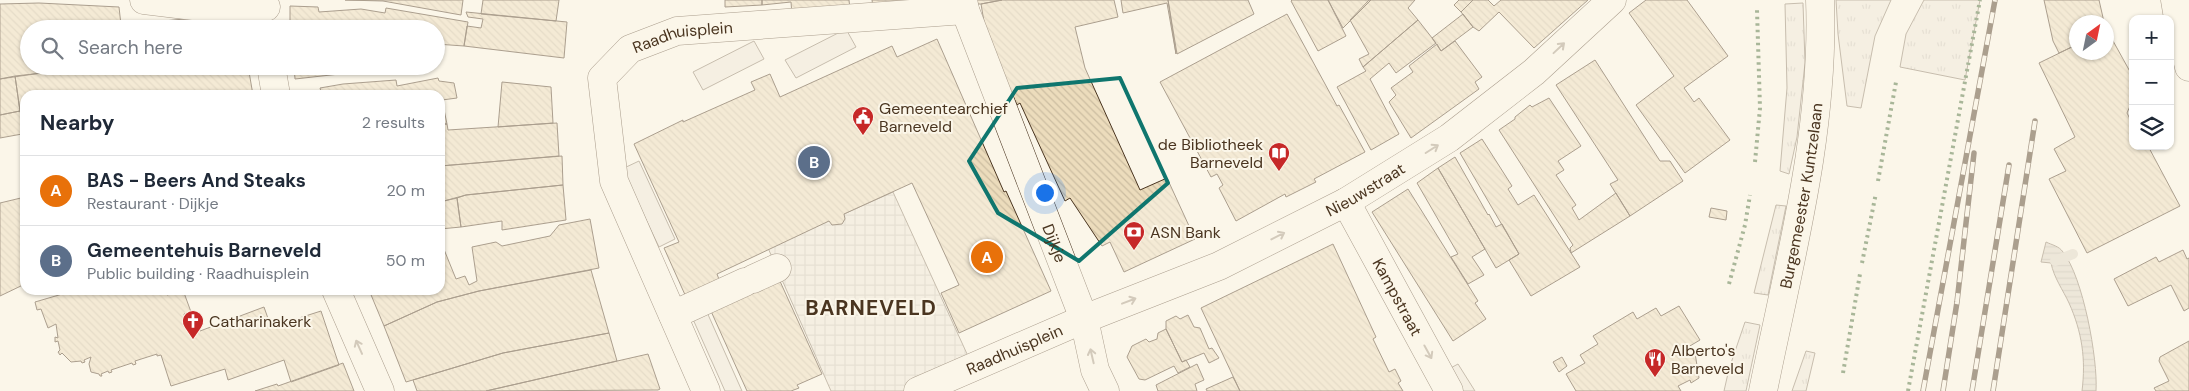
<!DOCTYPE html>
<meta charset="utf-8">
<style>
:root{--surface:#fff;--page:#f2f2f3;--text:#1f2937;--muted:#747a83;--line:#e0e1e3;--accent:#db2777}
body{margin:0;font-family:"DM Sans",sans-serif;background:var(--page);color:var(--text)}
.controls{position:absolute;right:15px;top:15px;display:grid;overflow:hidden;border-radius:10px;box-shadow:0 1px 4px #0004}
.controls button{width:45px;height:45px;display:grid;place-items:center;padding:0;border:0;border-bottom:1px solid var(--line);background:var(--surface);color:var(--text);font:25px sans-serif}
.compass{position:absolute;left:2069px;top:15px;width:45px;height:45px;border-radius:50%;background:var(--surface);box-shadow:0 1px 4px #0004;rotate:33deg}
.you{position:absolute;left:1044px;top:192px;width:18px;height:18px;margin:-12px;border:4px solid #fff;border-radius:50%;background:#1a73e8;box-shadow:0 0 0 8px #1a73e833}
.badge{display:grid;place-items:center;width:32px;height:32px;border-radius:50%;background:var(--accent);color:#fff;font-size:16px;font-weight:700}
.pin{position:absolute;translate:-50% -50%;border:2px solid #fff;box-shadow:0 1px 5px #0006}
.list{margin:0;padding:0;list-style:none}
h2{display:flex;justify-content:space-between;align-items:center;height:65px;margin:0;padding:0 20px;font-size:21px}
h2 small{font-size:16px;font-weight:400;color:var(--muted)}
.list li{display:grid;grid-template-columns:32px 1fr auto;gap:15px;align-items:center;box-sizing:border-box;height:70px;padding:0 20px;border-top:1px solid var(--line)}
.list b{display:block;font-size:19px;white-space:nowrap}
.list p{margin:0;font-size:16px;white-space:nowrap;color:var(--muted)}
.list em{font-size:16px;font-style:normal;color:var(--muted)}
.icon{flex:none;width:28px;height:28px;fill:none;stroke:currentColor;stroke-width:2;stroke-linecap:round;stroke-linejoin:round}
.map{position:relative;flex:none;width:2189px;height:391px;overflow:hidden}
.search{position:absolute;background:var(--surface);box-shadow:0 1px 4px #0004;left:20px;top:20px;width:425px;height:55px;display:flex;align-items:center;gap:12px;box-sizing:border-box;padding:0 18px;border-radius:28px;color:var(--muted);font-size:19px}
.panel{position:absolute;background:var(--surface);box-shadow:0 1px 4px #0004;left:20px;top:90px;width:425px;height:205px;border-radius:15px}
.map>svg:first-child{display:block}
</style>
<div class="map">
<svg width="2189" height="391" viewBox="0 0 2189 391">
<defs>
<pattern id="grass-tufts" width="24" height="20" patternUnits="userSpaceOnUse" patternTransform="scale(1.25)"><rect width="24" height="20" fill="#ede6d9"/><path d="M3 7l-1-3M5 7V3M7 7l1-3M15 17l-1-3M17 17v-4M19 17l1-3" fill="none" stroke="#cdc6ba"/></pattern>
<pattern id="plaza-grid" width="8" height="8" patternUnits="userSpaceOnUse" patternTransform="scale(1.25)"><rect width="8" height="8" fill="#ede7d9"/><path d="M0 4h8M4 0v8" fill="none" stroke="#cdc7ba"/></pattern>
<pattern id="water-rules" width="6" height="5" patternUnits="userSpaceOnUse" patternTransform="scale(1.25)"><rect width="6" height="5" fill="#dcd4c6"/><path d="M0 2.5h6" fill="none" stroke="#beb7aa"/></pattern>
<pattern id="building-back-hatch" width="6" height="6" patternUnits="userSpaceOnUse" patternTransform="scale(1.25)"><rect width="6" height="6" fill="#ecdcbc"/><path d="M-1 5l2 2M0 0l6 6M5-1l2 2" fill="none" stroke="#ccbda1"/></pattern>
</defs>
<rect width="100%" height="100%" fill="#fbf6e9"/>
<path fill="url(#grass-tufts)" stroke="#887966" d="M1836 0H1891L1875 36 1861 108 1847 106 1838 34Z
M1924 0H1980L1965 80 1900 67 1906 34Z
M1803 3 1805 63 1797 137 1789 174 1780 171 1787 88 1785 4Z
M1776 205 1786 206 1768 295 1754 293Z
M1745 322 1760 325 1746 391H1724L1729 369Z
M1806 351 1815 353 1806 391H1792Z"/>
<path fill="#ede7d9" stroke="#887966" d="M846 29 856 47 796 78 785 60Z
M754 41 764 59 703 90 693 72Z
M639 161 675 239 659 247 622 169Z
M706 310 742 391H725L692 317Z
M1458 364 1475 391H1460L1447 370Z"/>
<path fill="url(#plaza-grid)" stroke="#887966" d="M893 192 973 367 918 391H831L768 248Z"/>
<path fill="url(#water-rules)" stroke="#887966" d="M2046 242C2052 245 2059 246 2063 252 2083 277 2098 359 2096 391H2082C2086 359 2082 332 2069 303 2063 290 2054 278 2051 263L2041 262Z"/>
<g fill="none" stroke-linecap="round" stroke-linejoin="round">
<path stroke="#dcd4c6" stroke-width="10" d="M2055 261 2073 254"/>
</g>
<path fill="url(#building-back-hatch)" stroke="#4a3520" d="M345 0H463L461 15 383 1Z
M483 0H559L556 21 481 14Z
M725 0H762V5L725 7Z
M762 0H849L850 9 792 15 791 2 762 5Z
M872 0H929L873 7Z
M976 0H1002L981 4H976Z
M1002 0H1114L1118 17 1075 27 1085 68 1140 190 1167 178 1195 239 1124 272 1110 242 1102 246 1070 198 1065 201 1020 103 1017 105 992 50 989 51 981 4Z
M1121 0H1168L1176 54 1167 3 1123 13Z
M1168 0H1248L1254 14 1177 54Z
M1292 0H1328L1346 36 1318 51 1291 1Z
M1328 0H1371L1343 28Z
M1369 0H1415L1408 8 1418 20 1363 67 1359 59 1369 54 1350 20Z
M1459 0H1473L1461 12 1454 5Z
M1473 0H1488L1494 6 1501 0H1588L1534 48 1499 12 1479 31 1473 27 1461 12Z
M1646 0H1687L1728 56 1684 88 1694 102 1699 98 1730 140 1685 173 1636 105 1674 76 1629 13Z
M2044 0H2099L2104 22H2076V45L2059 53 2053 41Z
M39 3 119 7 121 25 237 14 240 29H29V66H108L61 70 0 79V4Z
M290 6 318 7 319 12 361 9 385 13 386 8 468 22 464 46 436 44V29H290Z
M466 12 567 22 564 58 464 46 467 26 481 28 483 19 468 17Z
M1287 14 1337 106 1339 105 1365 152 1314 179 1316 182 1286 197 1285 194 1236 221 1219 188 1223 185 1217 174 1211 177 1160 82Z
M1463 14 1473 27 1441 51 1432 38Z
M1418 20 1436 43 1396 73 1389 63 1370 79 1399 134 1371 150 1337 87 1366 71 1363 67Z
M2107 30 2133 77V99L2127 113 2133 125V146H2148L2180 206 2087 253 2049 179 2066 171 2054 149 2075 137 2039 63 2076 45V52H2106Z
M937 39 1004 192 1006 191 1051 291 959 333 941 293 959 285 912 183 844 214 845 219 842 224 832 225 829 221 717 274 720 282 686 297 664 248 679 242 634 144 683 120V122L755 90 751 82 770 74 780 97 892 46 897 57Z
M1455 41 1482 77 1475 82 1479 89 1411 138 1389 102 1396 95 1391 88 1413 72 1409 66 1437 44 1441 51Z
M1595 60 1660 161H1670L1683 181 1630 216 1610 184 1618 180 1556 85Z
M108 66H248L253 95H25V129L20 111 15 76Z
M294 66H412V69H384L295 79Z
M15 76 20 111 0 115V79Z
M438 78 439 81 454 83 457 98 442 100 447 124H440V95H322L320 88 343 84 396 80 397 86Z
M502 82 551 87 553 123 498 127Z
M1549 98 1581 146 1558 161 1564 170 1556 175 1576 205 1572 208 1579 220 1616 193 1630 216 1571 253 1570 248 1573 245 1499 130 1515 119V117L1530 105 1532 107Z
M20 111 25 129V144L22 134 0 138V115Z
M557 123 559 156 440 166V124H447L448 130Z
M1482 139 1512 186 1508 189 1518 205 1534 195 1580 267 1531 296 1509 260 1519 254 1460 153Z
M562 156 563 185 466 195 440 202V166Z
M1455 157 1488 215 1489 214 1496 227 1502 224 1519 254 1496 268 1438 168Z
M1438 168 1485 249 1472 257 1484 275 1468 284 1451 257 1458 254 1417 183Z
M563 185 566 220 502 230V221L461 227 457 198 466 195Z
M1408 189 1478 301 1475 303 1486 319 1453 341 1372 212Z
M25 197V284L0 296V203Z
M457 198 461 227 440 229V202Z
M1711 208 1727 211 1726 220 1709 217Z
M590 219 599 268 479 291 437 302 384 326 369 290H440V248L443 247 456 279 465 276 469 285 477 281 472 247 496 242 502 246 550 236 559 225Z
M1333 244 1376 337 1373 339 1389 372 1395 369 1401 381 1398 383 1403 391H1240L1201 308Z
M2183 250 2187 259 2189 258V308L2184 311 2171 285 2128 306 2114 279 2156 257 2159 262Z
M591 270 609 333 503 353 406 382 384 326 437 302 479 291Z
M779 279 822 374 797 385 799 388 791 391H747L710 309Z
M76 290H166L167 295 183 290 191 312 184 314 185 318 195 315 200 331 264 307 271 327 321 311 339 365 291 382 284 360 228 380 225 369 171 386 161 355 157 356V354L135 361 136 364 133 365 132 363 111 370 112 372 109 373 108 371 101 374 102 376H100L99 374 91 372 89 364 91 357 84 360 85 362 82 363 81 361 71 362 62 353 60 355 58 352 60 350 58 341 55 342V337L58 338 56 324 48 328 41 309 37 310 35 302Z
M1679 306 1700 340 1683 350 1687 357 1695 353 1699 378 1691 383 1690 380 1678 386 1681 391H1576L1566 374 1585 363 1580 355 1598 344 1593 336 1633 312 1637 319 1656 308 1661 316Z
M1188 315 1194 327 1200 328 1209 349 1212 348 1219 358 1209 363 1204 353 1182 362 1166 329V321L1176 316 1180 319Z
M1166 329 1182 362 1186 360 1190 367 1178 373 1174 366 1145 380 1139 379 1127 357 1132 346 1146 339 1149 342 1157 339 1158 333Z
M609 333 617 361 486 391H417L413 380 503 353Z
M2189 341V391H2156L2154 388 2169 381 2159 361 2160 357Z
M648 354 660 389 658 390 486 391Z
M1562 357 1567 366 1559 372 1553 362Z
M343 363 354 391H255L277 384 278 386Z
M1197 364 1204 380 1195 384 1197 391H1158L1156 385Z
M1233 377 1240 391H1207L1206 389Z"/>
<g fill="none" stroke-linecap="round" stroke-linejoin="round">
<g stroke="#4a3520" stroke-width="29">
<g id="minor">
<path d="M144 0 235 11 266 7"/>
<path id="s1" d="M963 0 965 10 1084 319 1095 370 1105 391"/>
<path d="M271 66 276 95"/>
<path id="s2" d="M1346 202 1449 391"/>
<path d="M753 279 777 268"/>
<path d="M336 290 380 391"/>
<path d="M673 315 745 282"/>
<path id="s3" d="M706 391 614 181 602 78 630 49 677 31 965 10"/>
<path id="s4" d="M918 391 1084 319 1219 266 1346 202 1449 138 1534 72 1612 0"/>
</g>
</g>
<g stroke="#4a3520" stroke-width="29">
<g id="major">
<path d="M2175 0 2179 24 2189 67"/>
<path id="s5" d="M1763 391C1789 262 1825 132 1820 0"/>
</g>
</g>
<use href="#minor" stroke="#fbf6e9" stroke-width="28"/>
<use href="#major" stroke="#fbf6e9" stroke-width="28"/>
<g stroke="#4a3520" stroke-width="5.5">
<path id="rail" d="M1923 391 1995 0
M1943 391 1957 302 1974 153
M1972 391 2009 165
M1993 391 2035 121"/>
</g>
<use href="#rail" stroke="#fbf6e9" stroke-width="4" stroke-dasharray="11" stroke-linecap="butt"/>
<path stroke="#436837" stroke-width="4" stroke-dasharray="2.5 4" stroke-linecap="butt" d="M1755 162 1760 108 1757 10
M1878 181 1896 82
M1862 263 1876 193
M1729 284 1745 225 1750 195
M1843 373 1860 274
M1908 391 1980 0"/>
</g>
<defs><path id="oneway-shaft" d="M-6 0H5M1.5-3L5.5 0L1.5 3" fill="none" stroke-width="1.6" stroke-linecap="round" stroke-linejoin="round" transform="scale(1.25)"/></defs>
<g stroke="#a29684">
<use href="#oneway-shaft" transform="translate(1559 48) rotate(-43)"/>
<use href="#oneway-shaft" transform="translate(1432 149) rotate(-32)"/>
<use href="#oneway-shaft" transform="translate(1278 236) rotate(-27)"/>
<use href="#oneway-shaft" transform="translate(1129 301) rotate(-21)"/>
<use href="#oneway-shaft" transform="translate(359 347) rotate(-114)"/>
<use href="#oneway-shaft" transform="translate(1428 352) rotate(61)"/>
<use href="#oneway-shaft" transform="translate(1092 356) rotate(-103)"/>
</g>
<path d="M0 0H2189V391H0ZM1120 78 1168 183 1079 261 998 213 969 161 1017 88Z" fill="#fbf6e9" fill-opacity=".55" fill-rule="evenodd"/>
<path fill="none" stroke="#0f766e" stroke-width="4" stroke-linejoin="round" d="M1120 78 1168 183 1079 261 998 213 969 161 1017 88Z"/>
<defs>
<g id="civic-pin" transform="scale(1.125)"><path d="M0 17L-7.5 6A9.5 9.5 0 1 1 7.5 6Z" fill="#c62828" stroke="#fbf6e9"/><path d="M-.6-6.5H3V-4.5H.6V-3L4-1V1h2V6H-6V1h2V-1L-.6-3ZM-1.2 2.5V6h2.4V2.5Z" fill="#fff"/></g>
<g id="library-pin" transform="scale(1.125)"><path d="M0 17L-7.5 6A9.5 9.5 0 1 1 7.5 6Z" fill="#c62828" stroke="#fbf6e9"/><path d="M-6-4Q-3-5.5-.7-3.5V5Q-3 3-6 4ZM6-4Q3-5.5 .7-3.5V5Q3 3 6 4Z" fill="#fff"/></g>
<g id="bank-pin" transform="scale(1.125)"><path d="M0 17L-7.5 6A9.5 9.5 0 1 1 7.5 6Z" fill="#c62828" stroke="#fbf6e9"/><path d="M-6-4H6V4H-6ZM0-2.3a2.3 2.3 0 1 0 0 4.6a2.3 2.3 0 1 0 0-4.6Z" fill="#fff"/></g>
<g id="church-pin" transform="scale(1.125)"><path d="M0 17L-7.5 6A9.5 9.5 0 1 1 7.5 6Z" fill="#c62828" stroke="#fbf6e9"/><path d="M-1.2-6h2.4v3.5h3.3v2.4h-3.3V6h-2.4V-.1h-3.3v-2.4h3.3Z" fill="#fff"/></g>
<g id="restaurant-pin" transform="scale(1.125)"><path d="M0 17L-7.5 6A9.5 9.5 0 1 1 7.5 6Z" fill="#c62828" stroke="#fbf6e9"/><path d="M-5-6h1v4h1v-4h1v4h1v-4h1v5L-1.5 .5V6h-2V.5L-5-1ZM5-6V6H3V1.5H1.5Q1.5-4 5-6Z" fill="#fff"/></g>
</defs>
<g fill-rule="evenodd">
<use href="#civic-pin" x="863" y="117"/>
<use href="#library-pin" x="1279" y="153"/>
<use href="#bank-pin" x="1134" y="232"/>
<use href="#church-pin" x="193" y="321"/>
<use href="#restaurant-pin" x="1655" y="359"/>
</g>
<g text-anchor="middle" stroke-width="4" stroke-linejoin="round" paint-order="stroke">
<g font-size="16" fill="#4a3520" stroke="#fbf6e9">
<text dy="6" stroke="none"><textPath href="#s3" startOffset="428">Raadhuisplein</textPath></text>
<text dy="6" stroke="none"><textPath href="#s4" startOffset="491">Nieuwstraat</textPath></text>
<text dy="6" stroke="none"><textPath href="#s5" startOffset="199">Burgemeester Kuntzelaan</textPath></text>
<text dy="6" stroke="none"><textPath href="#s1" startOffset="260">Dijkje</textPath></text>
<text dy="6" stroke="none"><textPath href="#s2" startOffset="108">Kampstraat</textPath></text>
<text dy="6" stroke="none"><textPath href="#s4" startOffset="105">Raadhuisplein</textPath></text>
</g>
<g font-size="16" fill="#4a3520" stroke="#fbf6e9" text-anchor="start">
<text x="879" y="114">Gemeentearchief<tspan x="879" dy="18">Barneveld</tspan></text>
<text x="1263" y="150" text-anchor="end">de Bibliotheek<tspan x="1263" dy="18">Barneveld</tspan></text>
<text x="1150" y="238">ASN Bank</text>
<text x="209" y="327">Catharinakerk</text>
<text x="1671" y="356">Alberto's<tspan x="1671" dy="18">Barneveld</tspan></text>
</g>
<g font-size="21" font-weight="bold" letter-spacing="1" fill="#4a3520" stroke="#fbf6e9">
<text x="871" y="315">BARNEVELD</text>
</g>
</g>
</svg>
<div class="controls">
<button>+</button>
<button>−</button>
<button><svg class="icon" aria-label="layers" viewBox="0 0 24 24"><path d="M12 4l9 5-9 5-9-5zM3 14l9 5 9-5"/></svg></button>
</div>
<svg class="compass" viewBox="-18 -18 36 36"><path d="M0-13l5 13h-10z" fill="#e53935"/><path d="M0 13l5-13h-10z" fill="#747a83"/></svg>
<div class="you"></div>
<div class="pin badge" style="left:987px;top:257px;background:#e8710a">A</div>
<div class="pin badge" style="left:814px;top:162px;background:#5c6f8a">B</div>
<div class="search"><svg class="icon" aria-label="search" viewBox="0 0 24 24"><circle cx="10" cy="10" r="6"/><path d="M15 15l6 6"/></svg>Search here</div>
<section class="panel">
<h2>Nearby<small>2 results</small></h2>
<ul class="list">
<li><span class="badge" style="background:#e8710a">A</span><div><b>BAS - Beers And Steaks</b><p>Restaurant · Dijkje</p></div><em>20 m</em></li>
<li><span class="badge" style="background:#5c6f8a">B</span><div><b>Gemeentehuis Barneveld</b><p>Public building · Raadhuisplein</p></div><em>50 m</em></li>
</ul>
</section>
</div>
